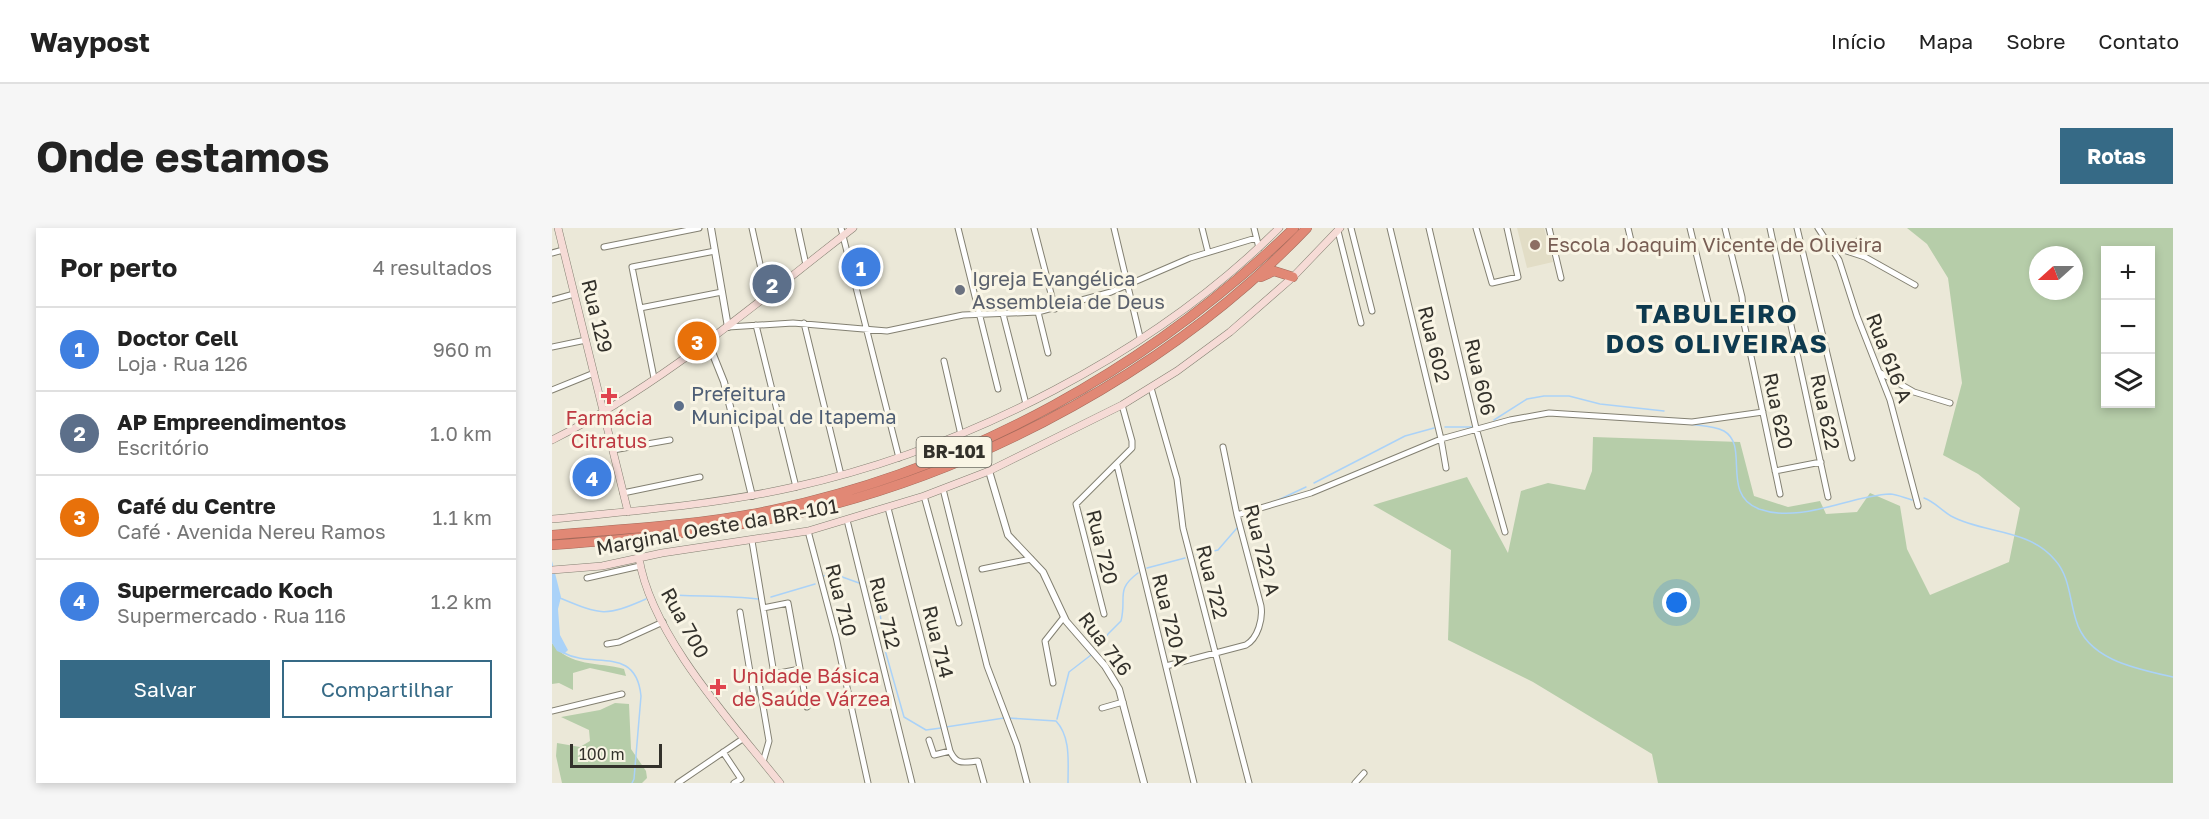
<!DOCTYPE html>
<html lang="pt">
<meta charset="utf-8">
<style>
:root{--surface:#fff;--page:#f6f6f6;--text:#222;--muted:#767676;--line:#e0e0e0;--accent:#366a86}
body{margin:0;font-family:"Golos Text",sans-serif;background:var(--page);color:var(--text)}
.controls{position:absolute;right:18px;top:18px;display:grid;overflow:hidden;border-radius:0px;box-shadow:0 3px 9px #0003}
.controls button{width:54px;height:54px;display:grid;place-items:center;padding:0;border:0;border-bottom:2px solid var(--line);background:var(--surface);color:var(--text);font:30px sans-serif}
.compass{position:absolute;left:1477px;top:18px;width:54px;height:54px;border-radius:50%;background:var(--surface);box-shadow:0 3px 9px #0003;rotate:249deg}
.scale{position:absolute;left:18px;bottom:15px;width:92px;box-sizing:border-box;padding-left:6px;border:3px solid #33312b;border-top:0;font-size:16px;line-height:21px;white-space:nowrap;color:#33312b;-webkit-text-stroke:4px #f9f5e5;paint-order:stroke}
.you{position:absolute;left:1125px;top:375px;width:21px;height:21px;margin:-15px;border:4px solid #fff;border-radius:50%;background:#1a73e8;box-shadow:0 0 0 9px #1a73e833}
.badge{display:grid;place-items:center;width:39px;height:39px;border-radius:50%;background:var(--accent);color:#fff;font-size:20px;font-weight:700}
.pin{position:absolute;translate:-50% -50%;border:3px solid #fff;box-shadow:0 2px 6px #0006}
.list{margin:0;padding:0;list-style:none}
h2{display:flex;justify-content:space-between;align-items:center;height:78px;margin:0;padding:0 24px;font-size:26px}
h2 small{font-size:20px;font-weight:400;color:var(--muted)}
.list li{display:grid;grid-template-columns:39px 1fr auto;gap:18px;align-items:center;box-sizing:border-box;height:84px;padding:0 24px;border-top:2px solid var(--line)}
.list b{display:block;font-size:22px;white-space:nowrap}
.list p{margin:0;font-size:20px;white-space:nowrap;color:var(--muted)}
.list em{font-size:20px;font-style:normal;color:var(--muted)}
.actions{display:flex;gap:12px;padding:18px 24px}
.actions a{flex:1;padding:14px 0;border:2px solid var(--accent);border-radius:0px;text-align:center;font-size:21px;color:var(--accent)}
.actions .main{background:var(--accent);color:#fff}
.icon{flex:none;width:33px;height:33px;fill:none;stroke:currentColor;stroke-width:2;stroke-linecap:round;stroke-linejoin:round}
.map{position:relative;flex:none;width:1621px;height:555px;overflow:hidden;border-radius:0px}
header{display:flex;align-items:center;gap:36px;box-sizing:border-box;height:84px;padding:0 30px;background:var(--surface);border-bottom:2px solid var(--line)}
header strong{font-size:28px}
nav{display:flex;gap:33px;margin-inline-start:auto;font-size:21px}
.intro{display:flex;align-items:center;justify-content:space-between;box-sizing:border-box;height:144px;padding:0 36px}
h1{margin:0;font-size:42px}
.button{padding:15px 27px;border-radius:0px;background:var(--accent);color:#fff;font-size:21px;font-weight:700}
main{display:flex;gap:36px;padding:0 36px}
aside{flex:1;background:var(--surface);border-radius:0px;box-shadow:0 3px 9px #0003}
.map>svg:first-child{display:block}
</style>
<header>
<strong>Waypost</strong>
<nav><a>Início</a><a>Mapa</a><a>Sobre</a><a>Contato</a></nav>
</header>
<div class="intro"><h1>Onde estamos</h1><a class="button">Rotas</a></div>
<main>
<aside>
<h2>Por perto<small>4 resultados</small></h2>
<ul class="list">
<li><span class="badge" style="background:#3f7fe0">1</span><div><b>Doctor Cell</b><p>Loja · Rua 126</p></div><em>960 m</em></li>
<li><span class="badge" style="background:#5c6f8a">2</span><div><b>AP Empreendimentos</b><p>Escritório</p></div><em>1.0 km</em></li>
<li><span class="badge" style="background:#e8710a">3</span><div><b>Café du Centre</b><p>Café · Avenida Nereu Ramos</p></div><em>1.1 km</em></li>
<li><span class="badge" style="background:#3f7fe0">4</span><div><b>Supermercado Koch</b><p>Supermercado · Rua 116</p></div><em>1.2 km</em></li>
</ul>
<div class="actions"><a class="main">Salvar</a><a>Compartilhar</a></div>
</aside>
<div class="map">
<svg width="1621" height="555" viewBox="0 0 1621 555">
<rect width="100%" height="100%" fill="#ebe8d8"/>
<path fill="#e2ddc6" d="M965 0H992L1001 34 975 40Z"/>
<path fill="#b6cda9" fill-rule="evenodd" d="M1355 0H1621V555H1106L1100 526 981 454 896 412 899 322 821 277 915 249 956 325 969 263 996 255 1033 262 1040 243 1041 209 1188 214 1202 268 1236 279 1268 273 1274 286 1305 284 1318 265 1348 278 1355 321 1378 367 1457 334 1468 280 1426 246 1391 227 1410 155 1396 50 1375 16ZM1554 22H1598V176H1554ZM1486 27H1522V63H1486Z
M0 415C17 439 47 434 72 441L74 448 38 440 21 445V462L7 455 0 456Z
M63 475 77 476 79 521 94 543 95 550 90 555H10L4 528 5 515 28 519 38 513 37 502 9 489 48 482Z"/>
<path fill="#aad2f8" d="M0 333 9 369 6 381 8 407 16 422 12 426 5 423 0 415Z"/>
<g fill="none" stroke-linecap="round" stroke-linejoin="round">
<path stroke="#aad2f8" stroke-width="1.5" d="M942 192 975 171 992 168H1017L1048 176 1112 183
M1136 196C1149 198 1160 197 1172 203 1198 218 1168 266 1207 281 1249 296 1296 268 1338 266 1344 266 1353 270 1360 272
M893 199H920
M762 255 853 208 882 200
M1372 270C1383 274 1389 282 1399 288 1432 306 1476 300 1503 332 1518 349 1517 370 1524 392 1535 432 1585 441 1621 449
M722 274 754 259
M695 291 705 284
M645 327 666 322 685 300
M595 340 633 330
M271 348 282 346 307 355
M319 362 326 370 333 422 352 489 374 502 389 500
M107 366C140 369 173 367 206 371
M219 369 263 356
M8 370C49 387 53 389 94 371
M548 420 556 406 569 393C575 369 563 362 586 345
M12 425C41 441 84 417 89 468L82 551 80 555
M456 490 504 493C519 509 516 534 516 555
M505 491 517 444 539 427
M394 499 452 490"/>
<g stroke="#838072" stroke-width="7">
<path id="minor" d="M200 0 215 68
M246 0 254 37
M289 0 347 230
M406 0 446 161
M482 0 503 81
M562 0 588 109
M650 0 656 24
M702 0 707 20
M799 0 820 83
M838 0 889 211 894 240
M877 0 924 200 953 304
M924 0 940 55 966 49 955 0
M997 0 1009 50
M1076 0 1081 21
M1138 0 1157 78
M1173 0 1190 69 1192 95 1228 266
M1218 0 1276 269
M1245 0 1300 230
M1266 0 1287 32 1305 88 1338 172 1366 278
M786 3 809 95
M1279 18 1313 29 1363 57
M52 19 147 0
M1293 22 1309 11
M0 25 11 22
M0 72 22 66
M88 80 170 64
M486 84 496 125
M451 86 474 176
M252 95 289 247
M204 97 244 259
M176 99 241 95 335 103 411 87 486 84 559 64 638 30 704 10
M0 119 34 112
M392 133 409 207
M1327 144 1362 164 1398 175
M102 150 80 39 163 23
M599 160 625 251 631 300 697 555
M0 162 42 145
M61 222 118 212
M565 237 642 555
M1223 243 1269 234
M391 261 435 438 465 517 475 555
M71 265 148 249
M372 268 407 395
M336 280 398 523C405 538 412 534 426 533L432 555
M685 287 759 265 889 211 958 192 997 185 1140 194 1211 184
M295 292 360 555
M256 303 284 409 316 555
M200 313 222 446
M430 341 479 331
M35 350 88 338
M211 380 236 375 255 479
M188 384 202 468
M552 386 524 276 580 220V213L570 177
M55 416 67 414 111 394
M614 438 694 417C706 410 711 391 709 378L685 287 671 219
M501 455 493 413 512 389
M550 480 571 474
M0 483 70 466
M377 512 382 527 398 523
M171 524 189 551 182 555
M211 534 217 513 206 449 248 441
M126 555 192 510
M803 555 812 545"/>
</g>
<g stroke="#838072" stroke-width="8">
<path id="tertiary" d="M159 0 176 99
M156 114 172 154 200 268
M437 243 456 307 491 344 514 393 553 438 567 461 592 555"/>
</g>
<g stroke="#838072" stroke-width="8">
<path id="secondary" d="M6 0 76 284
M0 212C110 157 204 75 301 0
M0 291C81 283 162 277 242 259 414 221 602 125 727 0
M87 330C99 407 180 495 228 555
M0 342 50 338 110 325 256 303 372 268 437 243 570 177 625 143 678 104 741 49 788 0"/>
</g>
<g stroke="#a46a5b" stroke-width="10">
<path id="motorway" d="M709 49 722 43 741 49
M0 307C74 301 149 297 221 282 418 240 598 139 742 0
M0 317C83 311 166 303 247 285 432 243 624 137 755 0"/>
</g>
<use href="#minor" stroke="#fff" stroke-width="5"/>
<use href="#tertiary" stroke="#fff" stroke-width="6"/>
<use href="#secondary" stroke="#f6dbd6" stroke-width="7"/>
<use href="#motorway" stroke="#e18875" stroke-width="9"/>
</g>
<circle fill="#8d6e63" stroke="#f9f5e5" stroke-width="2" cx="983" cy="17" r="6"/>
<circle fill="#6b7280" stroke="#f9f5e5" stroke-width="2" cx="408" cy="62" r="6"/>
<g fill="#e0444e" stroke="#f9f5e5" stroke-width="2">
<path d="M54 159h6v6h6v6h-6v6h-6v-6h-6v-6h6z"/>
<path d="M163 450h6v6h6v6h-6v6h-6v-6h-6v-6h6z"/>
</g>
<circle fill="#5c6f8a" stroke="#f9f5e5" stroke-width="2" cx="127" cy="178" r="6"/>
<g text-anchor="middle" stroke-width="6" stroke-linejoin="round" paint-order="stroke">
<rect fill="#f9f5e5" stroke="#6e6c63" stroke-width="1.5" x="364.5" y="209" width="75" height="30" rx="4.5"/>
<g font-size="18" font-weight="bold" fill="#33312b">
<text x="402" y="230">BR-101</text>
</g>
<g font-size="20" fill="#785e54" stroke="#f9f5e5" text-anchor="start">
<text x="995" y="24">Escola Joaquim Vicente de Oliveira</text>
</g>
<g font-size="20" fill="#5b616d" stroke="#f9f5e5" text-anchor="start">
<text x="420" y="58">Igreja Evangélica<tspan x="420" dy="23">Assembleia de Deus</tspan></text>
</g>
<g font-size="20" fill="#33312b" stroke="#f9f5e5">
<text transform="translate(45 88) rotate(76)" y="7">Rua 129</text>
<text transform="translate(882 116) rotate(76)" y="7">Rua 602</text>
<text transform="translate(1337 130) rotate(69)" y="7">Rua 616 A</text>
<text transform="translate(928 149) rotate(77)" y="7">Rua 606</text>
<text transform="translate(1226 183) rotate(78)" y="7">Rua 620</text>
<text transform="translate(1273 184) rotate(78)" y="7">Rua 622</text>
<text transform="translate(165 299) rotate(-10)" y="7">Marginal Oeste da BR-101</text>
<text transform="translate(550 319) rotate(76)" y="7">Rua 720</text>
<text transform="translate(710 322) rotate(76)" y="7">Rua 722 A</text>
<text transform="translate(660 354) rotate(76)" y="7">Rua 722</text>
<text transform="translate(289 372) rotate(76)" y="7">Rua 710</text>
<text transform="translate(333 385) rotate(76)" y="7">Rua 712</text>
<text transform="translate(618 392) rotate(76)" y="7">Rua 720 A</text>
<text transform="translate(133 395) rotate(61)" y="7">Rua 700</text>
<text transform="translate(386 414) rotate(76)" y="7">Rua 714</text>
<text transform="translate(553 416) rotate(53)" y="7">Rua 716</text>
</g>
<g font-size="20" fill="#4e5e75" stroke="#f9f5e5" text-anchor="start">
<text x="139" y="173">Prefeitura<tspan x="139" dy="23">Municipal de Itapema</tspan></text>
</g>
<g font-size="20" fill="#be3a42" stroke="#f9f5e5">
<text x="57" y="197">Farmácia<tspan x="57" dy="23">Citratus</tspan></text>
<text x="180" y="455" text-anchor="start">Unidade Básica<tspan x="180" dy="23">de Saúde Várzea</tspan></text>
</g>
<g font-size="26" font-weight="bold" letter-spacing="1.5" fill="#0e3a4f" stroke="#f9f5e5">
<text x="1165" y="95">TABULEIRO<tspan x="1165" dy="30">DOS OLIVEIRAS</tspan></text>
</g>
</g>
</svg>
<div class="controls">
<button>+</button>
<button>−</button>
<button><svg class="icon" aria-label="layers" viewBox="0 0 24 24"><path d="M12 4l9 5-9 5-9-5zM3 14l9 5 9-5"/></svg></button>
</div>
<svg class="compass" viewBox="-18 -18 36 36"><path d="M0-13l5 13h-10z" fill="#e53935"/><path d="M0 13l5-13h-10z" fill="#767676"/></svg>
<div class="scale">100 m</div>
<div class="you"></div>
<div class="pin badge" style="left:309px;top:39px;background:#3f7fe0">1</div>
<div class="pin badge" style="left:220px;top:56px;background:#5c6f8a">2</div>
<div class="pin badge" style="left:145px;top:113px;background:#e8710a">3</div>
<div class="pin badge" style="left:40px;top:249px;background:#3f7fe0">4</div>
</div>
</main>
